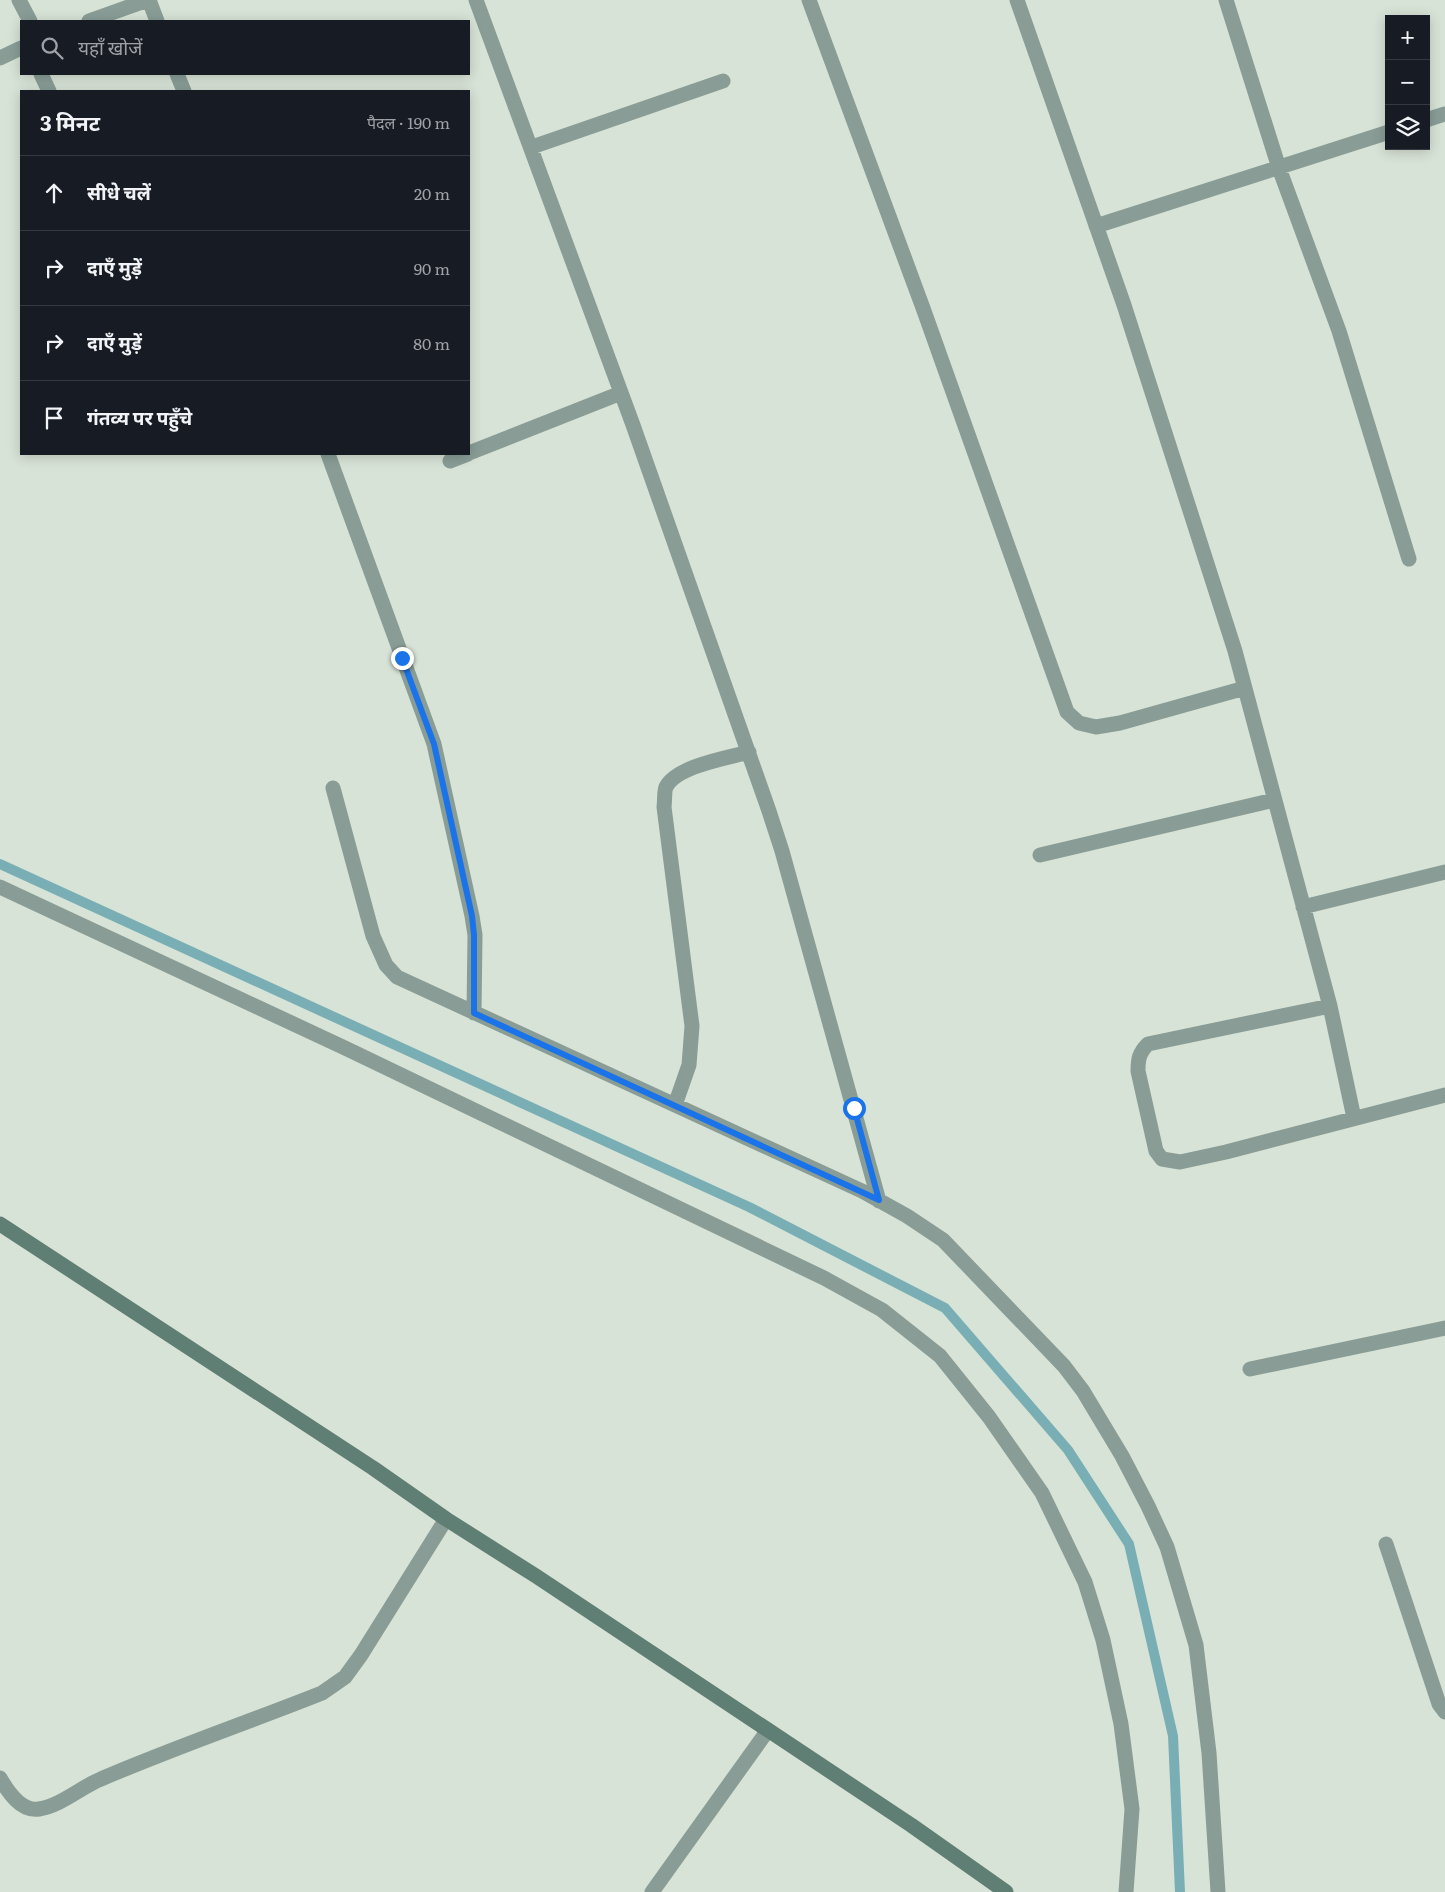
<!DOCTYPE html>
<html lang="hi">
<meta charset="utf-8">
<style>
:root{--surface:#171b24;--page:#242831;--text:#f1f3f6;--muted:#9ea1a6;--line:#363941}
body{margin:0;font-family:Literata,"Noto Sans Devanagari",serif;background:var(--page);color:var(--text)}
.controls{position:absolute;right:15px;top:15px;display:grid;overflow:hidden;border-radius:0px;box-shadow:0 2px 12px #0003}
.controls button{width:45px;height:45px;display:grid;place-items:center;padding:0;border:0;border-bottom:1px solid var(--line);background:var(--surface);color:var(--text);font:25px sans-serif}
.stop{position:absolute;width:15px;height:15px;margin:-11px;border:4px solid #1a73e8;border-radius:50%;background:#fff}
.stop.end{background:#1a73e8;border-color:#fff;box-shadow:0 1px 5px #0008}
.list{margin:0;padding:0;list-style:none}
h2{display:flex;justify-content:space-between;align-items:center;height:65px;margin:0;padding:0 20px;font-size:21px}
h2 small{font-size:16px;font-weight:400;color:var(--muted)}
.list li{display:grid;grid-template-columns:32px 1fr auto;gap:15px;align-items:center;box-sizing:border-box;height:75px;padding:0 20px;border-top:1px solid var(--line)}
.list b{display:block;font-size:19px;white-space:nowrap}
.list em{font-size:16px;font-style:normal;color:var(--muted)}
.icon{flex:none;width:28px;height:28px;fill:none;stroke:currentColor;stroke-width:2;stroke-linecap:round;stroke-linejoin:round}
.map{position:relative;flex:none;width:1445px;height:1892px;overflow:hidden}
.search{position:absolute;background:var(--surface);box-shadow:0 2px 12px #0003;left:20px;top:20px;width:450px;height:55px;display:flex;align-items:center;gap:12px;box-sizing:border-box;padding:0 18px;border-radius:0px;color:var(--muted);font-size:19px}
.panel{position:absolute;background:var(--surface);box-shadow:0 2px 12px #0003;left:20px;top:90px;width:450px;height:365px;border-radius:0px}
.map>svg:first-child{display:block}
</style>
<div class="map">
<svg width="1445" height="1892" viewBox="0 0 1445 1892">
<rect width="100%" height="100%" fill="#d8e3d7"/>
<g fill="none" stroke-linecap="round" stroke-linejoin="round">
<path stroke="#79afb4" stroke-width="10" d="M0 864 749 1207 945 1308 1068 1450 1129 1544 1173 1736 1180 1892"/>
<path stroke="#899d96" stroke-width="15" d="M19 0 30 21
M149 0 157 21
M476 0 633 425 769 811 782 851 879 1201
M809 0 923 308 1067 712 1079 723 1096 727 1120 723 1245 688
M1017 0 1124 305 1235 651 1330 1006 1354 1118
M1226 0 1279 168 1339 331 1409 559
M89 21 148 0
M0 58 21 48
M41 74 49 91
M177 74 184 91
M1426 120 1445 114
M532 147 723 81
M1096 226 1389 132
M469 453 621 393
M328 454 434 744 472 916 475 935 474 1013
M450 461 468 454
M333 788 373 936 386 965 397 977 862 1191 907 1216 943 1240 1064 1366 1083 1391 1122 1456 1148 1506 1167 1547 1196 1645 1209 1753 1218 1892
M1040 855 1274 800
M0 887 345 1048 824 1278 882 1310 940 1356 989 1417 1042 1493 1085 1582 1103 1640 1121 1724 1132 1809 1126 1892
M1303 907 1445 872
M1330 1006 1148 1044C1139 1053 1138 1059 1138 1071L1156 1151 1162 1159 1180 1162 1226 1152 1445 1095
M675 1105 689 1065 692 1026 664 807C665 800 664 792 666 787 677 766 727 758 749 752
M1250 1369 1445 1328
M1386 1544 1439 1704 1445 1712
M0 1778C8 1792 21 1812 39 1809 62 1805 81 1787 101 1779 173 1748 249 1722 322 1693L345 1677 361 1655 446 1519
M652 1892 768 1730"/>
<path stroke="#5f7e74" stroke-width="15" d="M0 1224 373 1468 446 1519 536 1576 911 1825 1006 1892"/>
</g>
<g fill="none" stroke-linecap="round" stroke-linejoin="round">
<path stroke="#1a73e8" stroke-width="6" d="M402 658 434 744 472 916 474 935V1013L879 1200 854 1108"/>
</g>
</svg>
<div class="controls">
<button>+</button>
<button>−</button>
<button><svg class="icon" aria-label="layers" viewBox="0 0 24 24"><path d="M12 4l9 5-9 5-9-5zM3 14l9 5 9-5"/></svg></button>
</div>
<div class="stop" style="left:854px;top:1108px"></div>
<div class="stop end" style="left:402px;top:658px"></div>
<div class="search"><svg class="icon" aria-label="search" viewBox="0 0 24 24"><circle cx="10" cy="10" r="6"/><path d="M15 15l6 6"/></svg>यहाँ खोजें</div>
<section class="panel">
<h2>3 मिनट<small>पैदल · 190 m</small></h2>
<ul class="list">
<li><svg class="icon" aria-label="ahead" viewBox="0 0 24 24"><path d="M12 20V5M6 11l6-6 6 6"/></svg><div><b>सीधे चलें</b></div><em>20 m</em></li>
<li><svg class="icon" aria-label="right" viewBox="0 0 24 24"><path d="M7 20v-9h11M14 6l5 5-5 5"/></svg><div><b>दाएँ मुड़ें</b></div><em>90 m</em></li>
<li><svg class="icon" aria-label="right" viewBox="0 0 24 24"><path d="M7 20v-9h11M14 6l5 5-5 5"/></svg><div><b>दाएँ मुड़ें</b></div><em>80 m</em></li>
<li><svg class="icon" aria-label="arrive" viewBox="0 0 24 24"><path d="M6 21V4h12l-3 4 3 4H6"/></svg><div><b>गंतव्य पर पहुँचे</b></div></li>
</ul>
</section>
</div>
